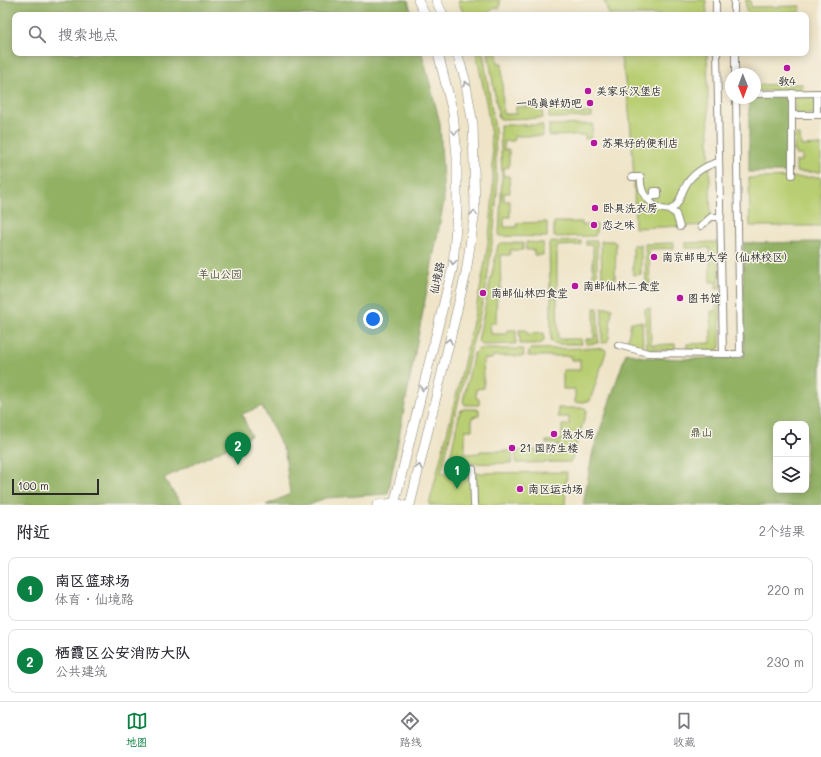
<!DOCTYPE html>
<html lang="zh">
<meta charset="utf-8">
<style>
:root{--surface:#fff;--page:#f7f7f7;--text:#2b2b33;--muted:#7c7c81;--line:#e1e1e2;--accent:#0b8043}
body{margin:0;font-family:Mali,"LXGW WenKai TC",sans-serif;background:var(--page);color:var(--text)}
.controls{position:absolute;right:12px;bottom:12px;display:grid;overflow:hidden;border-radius:8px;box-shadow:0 2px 10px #0003}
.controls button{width:36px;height:36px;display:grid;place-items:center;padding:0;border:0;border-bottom:1px solid var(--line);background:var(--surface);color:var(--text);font:20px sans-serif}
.compass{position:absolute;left:725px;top:68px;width:36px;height:36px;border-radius:50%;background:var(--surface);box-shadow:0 2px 10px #0003;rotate:179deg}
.scale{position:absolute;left:12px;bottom:10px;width:87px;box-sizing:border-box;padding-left:4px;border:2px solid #2b2b2b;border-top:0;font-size:11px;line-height:14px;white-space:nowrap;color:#2b2b2b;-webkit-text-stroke:3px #f7f3e8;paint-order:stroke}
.you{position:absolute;left:373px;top:319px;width:14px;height:14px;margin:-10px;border:3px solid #fff;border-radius:50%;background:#1a73e8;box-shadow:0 0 0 6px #1a73e833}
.badge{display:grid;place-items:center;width:26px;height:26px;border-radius:50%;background:var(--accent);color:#fff;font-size:13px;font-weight:700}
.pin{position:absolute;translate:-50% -33px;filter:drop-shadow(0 1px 2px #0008)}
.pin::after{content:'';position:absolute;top:21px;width:14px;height:12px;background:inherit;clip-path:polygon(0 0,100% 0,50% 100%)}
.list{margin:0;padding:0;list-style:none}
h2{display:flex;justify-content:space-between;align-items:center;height:52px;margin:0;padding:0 16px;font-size:17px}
h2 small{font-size:13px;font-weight:400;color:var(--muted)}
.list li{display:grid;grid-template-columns:26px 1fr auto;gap:12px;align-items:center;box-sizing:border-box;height:64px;margin:0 8px 8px;padding:0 8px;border:1px solid var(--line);border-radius:8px}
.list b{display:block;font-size:15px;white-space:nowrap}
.list p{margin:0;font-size:13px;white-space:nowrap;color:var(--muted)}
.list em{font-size:13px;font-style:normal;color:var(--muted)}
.icon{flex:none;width:22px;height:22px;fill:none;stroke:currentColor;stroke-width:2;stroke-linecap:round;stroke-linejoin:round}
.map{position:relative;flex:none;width:821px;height:505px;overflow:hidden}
.search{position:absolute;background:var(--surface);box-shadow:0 2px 10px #0003;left:12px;right:12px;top:12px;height:44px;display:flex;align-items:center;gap:10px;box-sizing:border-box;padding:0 14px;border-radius:8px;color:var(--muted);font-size:15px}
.sheet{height:196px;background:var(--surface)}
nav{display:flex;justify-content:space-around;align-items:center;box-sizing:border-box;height:56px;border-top:1px solid var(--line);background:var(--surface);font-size:11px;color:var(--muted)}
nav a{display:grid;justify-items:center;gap:2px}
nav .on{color:var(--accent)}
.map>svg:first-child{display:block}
</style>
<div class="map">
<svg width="821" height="505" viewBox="0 0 821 505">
<rect width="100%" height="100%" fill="#f7f3e8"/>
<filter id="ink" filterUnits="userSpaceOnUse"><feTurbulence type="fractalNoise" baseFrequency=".025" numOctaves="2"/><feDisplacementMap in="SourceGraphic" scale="8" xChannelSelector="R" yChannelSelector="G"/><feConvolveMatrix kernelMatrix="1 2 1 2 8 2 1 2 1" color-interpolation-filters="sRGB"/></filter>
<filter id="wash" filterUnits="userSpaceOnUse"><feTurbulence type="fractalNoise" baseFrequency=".012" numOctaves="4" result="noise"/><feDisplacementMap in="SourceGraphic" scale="16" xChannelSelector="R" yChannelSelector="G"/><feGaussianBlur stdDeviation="0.9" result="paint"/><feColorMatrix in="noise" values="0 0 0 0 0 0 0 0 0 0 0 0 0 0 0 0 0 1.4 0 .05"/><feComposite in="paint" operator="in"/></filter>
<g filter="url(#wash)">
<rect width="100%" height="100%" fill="#efe4c7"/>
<path fill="#b9ce72" stroke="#727c4e" d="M458 0H500V8H495L485 15H464Z
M604 0H706L707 15H609Z
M746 0H750L751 7 800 6V13L749 14 746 11Z
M476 53H483L495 130 497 191 494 229 486 288 441 473H472V505H429C444 444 460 384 473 322 483 277 492 232 493 185 494 140 486 97 476 53Z
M488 53H497L498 63H502L503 114H516V107H542L543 118 499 119Z
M620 53H707L711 225 635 228C634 169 632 111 620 53Z
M802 84 803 90 755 91V85Z
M794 96H815L816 114H795Z
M549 107H563V113H592V117L549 118Z
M593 124 591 138 585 139V135L549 136V125Z
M500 125H543V136H514V141H504V150H509V167L504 168V176H509L510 193H504V201H510V217H504V227H517V223L547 222V237L499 236 502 178Z
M795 135H800L801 146 821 145V172H796V161H802V155H796V151H794Z
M821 177V226H750L749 178Z
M554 222H582V225H597L596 234 595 236 554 237Z
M581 241V245L557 246V293H550L549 244 552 242Z
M586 241H597V279H593V245H586Z
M601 241H613L616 243 615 279H602Z
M526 242 543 243V255H534V250H526Z
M718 242 720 288H716V282H710V248H685V243Z
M502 243H523V250H510V255H500L501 290H497L496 323H490L491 334H507V330H516V344L482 345 478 341 498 245Z
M674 243V248L649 249 650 287 646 288 645 244Z
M635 244 638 246 639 244H641V274L633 275V247Z
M551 297H557L558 339H581L582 344H558L551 342Z
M720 304V348L717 350H687V344L711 343V311H716V305Z
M594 308H598V343L586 344V339H594Z
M602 308H612L609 338 607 342 602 343Z
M650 308 651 345 675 344V350L647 349 645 309Z
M631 322H642L643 348 627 343Z
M519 330H526L527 334 544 333V341L540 344H520Z
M597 348 605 349 606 352 590 401 575 403V389H563V370H580V360H571V356H528L530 349Z
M479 349H523L524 356H493L492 359H483L484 388 476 389V398L479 399V405H465L463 401 474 353Z
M558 408H585L587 410 571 462 516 463 515 451 542 450 543 453 558 452V444H546V441L562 440V425H569V417H558Z
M464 409H479V416L472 417V430H465V454L480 453V451H512V463L451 464 449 462 460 411Z
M567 472 565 505H475V473Z"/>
<path fill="#92b164" stroke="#5e6e48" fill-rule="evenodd" d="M0 0H408L412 15H15V53H422L440 123 444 201 388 494 325 498 310 505H266L290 494 285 453 262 406 242 414 251 436 164 478 182 505H0Z
M791 96V172H749V98Z
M821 242V505H583L593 451 626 353 643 357 682 359 744 357 743 243ZM776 424H806V490H776Z"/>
</g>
<g filter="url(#ink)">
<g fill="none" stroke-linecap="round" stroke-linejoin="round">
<g stroke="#8d8879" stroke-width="8">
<path id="street" d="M716 0V15
M734 0V15
M717 53 723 354H740L736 98
M735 53V74
M792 93V175
M817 93V115
M755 94 821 93
M792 115H821
M632 177H641C639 194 653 210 670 210 680 205 680 196 685 187 691 174 706 165 719 162
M648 199 654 196H658V191H654V196
M670 210 676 214 680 227
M701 226 711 217H721
M618 345 648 353 723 354
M473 469 474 505"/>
</g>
<g stroke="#8d8879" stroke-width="10">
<path id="secondary" d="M418 0 425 15
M436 0 443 15
M377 505 394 503 403 505
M394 505 453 266 457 212V157L453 113 438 53
M410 505 466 273 475 211 473 125 465 79 457 53"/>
</g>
<use href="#street" stroke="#fff" stroke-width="6"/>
<use href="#secondary" stroke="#fff" stroke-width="9"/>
</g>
<defs><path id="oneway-chevron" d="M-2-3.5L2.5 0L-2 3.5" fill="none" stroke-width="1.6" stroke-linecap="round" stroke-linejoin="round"/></defs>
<g stroke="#a0a0a0">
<use href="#oneway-chevron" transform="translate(466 84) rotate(-103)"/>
<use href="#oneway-chevron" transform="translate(455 132) rotate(85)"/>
<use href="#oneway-chevron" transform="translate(474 213) rotate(-85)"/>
<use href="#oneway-chevron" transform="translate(453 262) rotate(97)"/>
<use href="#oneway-chevron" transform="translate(449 341) rotate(-76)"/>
<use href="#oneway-chevron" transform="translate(423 388) rotate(104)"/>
<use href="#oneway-chevron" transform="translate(419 467) rotate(-77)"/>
</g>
</g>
<g fill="#b5179e" stroke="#f7f3e8" stroke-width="1.5">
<circle cx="787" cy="68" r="4"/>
<circle cx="588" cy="91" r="4"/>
<circle cx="590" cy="103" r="4"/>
<circle cx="594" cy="143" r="4"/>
<circle cx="595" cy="208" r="4"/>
<circle cx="594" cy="225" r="4"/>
<circle cx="654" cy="257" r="4"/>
<circle cx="575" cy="286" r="4"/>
<circle cx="483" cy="293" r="4"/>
<circle cx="680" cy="298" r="4"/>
<circle cx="554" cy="434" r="4"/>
<circle cx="512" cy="448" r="4"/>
<circle cx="520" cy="489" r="4"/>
</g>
<g text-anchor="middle" stroke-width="3" stroke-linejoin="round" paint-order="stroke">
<g font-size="11" fill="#2b2b2b" stroke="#f7f3e8" text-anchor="start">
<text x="787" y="85" text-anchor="middle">教4</text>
<text x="596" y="95">美家乐汉堡店</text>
<text x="582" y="107" text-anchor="end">一鸣真鲜奶吧</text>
<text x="602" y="147">苏果好的便利店</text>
<text x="603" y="212">卧具洗衣房</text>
<text x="602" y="229">恋之味</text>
<text x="662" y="261">南京邮电大学（仙林校区）</text>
<text x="583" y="290">南邮仙林二食堂</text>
<text x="491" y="297">南邮仙林四食堂</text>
<text x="688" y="302">图书馆</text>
<text x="562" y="438">热水房</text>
<text x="520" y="452">21 国防生楼</text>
<text x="528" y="493">南区运动场</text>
</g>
<g font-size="11" fill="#4e543d" stroke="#f7f3e8">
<text x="220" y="278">羊山公园</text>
<text x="701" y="436">鼎山</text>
</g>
<g font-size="11" fill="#2b2b2b" stroke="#f7f3e8">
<text transform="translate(437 278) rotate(-78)" y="4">仙境路</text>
</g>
</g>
</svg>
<div class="controls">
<button><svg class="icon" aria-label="locate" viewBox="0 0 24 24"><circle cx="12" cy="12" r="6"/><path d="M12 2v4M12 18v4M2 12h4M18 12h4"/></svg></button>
<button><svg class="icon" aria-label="layers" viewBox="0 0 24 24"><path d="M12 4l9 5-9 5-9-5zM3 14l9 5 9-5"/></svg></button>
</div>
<svg class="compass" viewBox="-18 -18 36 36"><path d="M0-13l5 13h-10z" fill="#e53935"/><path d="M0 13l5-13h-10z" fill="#7c7c81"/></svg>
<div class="scale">100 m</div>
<div class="you"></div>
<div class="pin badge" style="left:457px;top:489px">1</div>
<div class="pin badge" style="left:238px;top:465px">2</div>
<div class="search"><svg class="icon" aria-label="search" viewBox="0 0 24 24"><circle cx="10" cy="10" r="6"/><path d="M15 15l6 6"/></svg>搜索地点</div>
</div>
<section class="sheet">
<h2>附近<small>2个结果</small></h2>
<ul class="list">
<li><span class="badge">1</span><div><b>南区篮球场</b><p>体育 · 仙境路</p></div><em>220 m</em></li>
<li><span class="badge">2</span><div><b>栖霞区公安消防大队</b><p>公共建筑</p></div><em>230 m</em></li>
</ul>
</section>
<nav>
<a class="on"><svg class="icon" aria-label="map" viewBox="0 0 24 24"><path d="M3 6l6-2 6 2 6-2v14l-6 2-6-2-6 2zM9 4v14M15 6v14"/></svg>地图</a>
<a><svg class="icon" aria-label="directions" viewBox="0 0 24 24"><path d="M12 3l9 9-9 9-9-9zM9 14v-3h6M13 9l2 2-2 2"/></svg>路线</a>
<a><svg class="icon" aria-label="saved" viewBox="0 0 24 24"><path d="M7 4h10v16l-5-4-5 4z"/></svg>收藏</a>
</nav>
